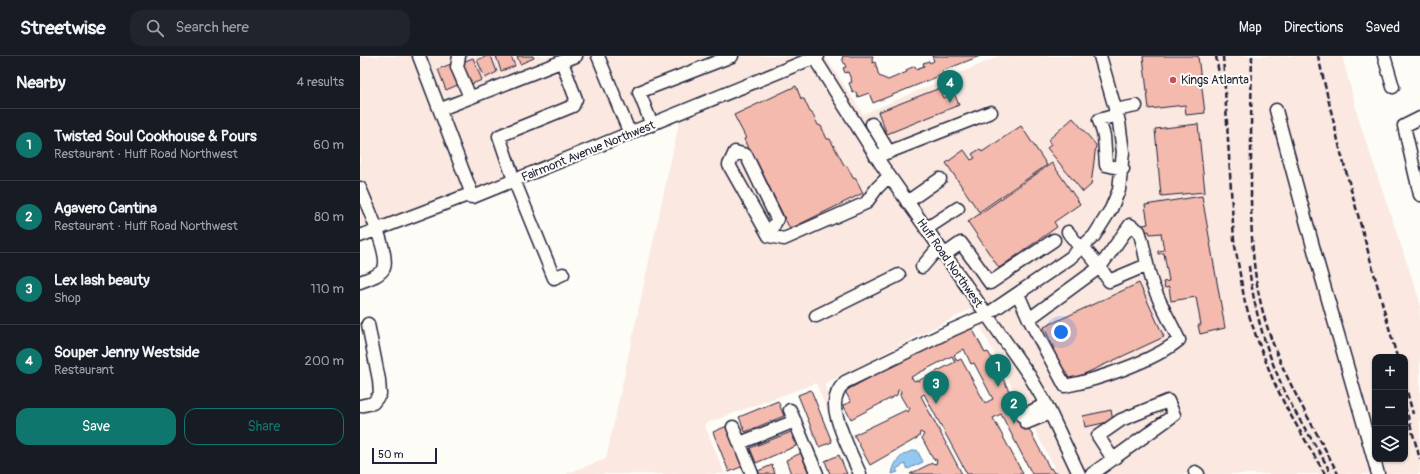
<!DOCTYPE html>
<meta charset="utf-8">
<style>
:root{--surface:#171b24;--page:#20242c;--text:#f1f3f6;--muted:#9ea1a6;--line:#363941;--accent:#0f766e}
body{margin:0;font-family:Pangolin,sans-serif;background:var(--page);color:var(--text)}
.controls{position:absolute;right:12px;bottom:12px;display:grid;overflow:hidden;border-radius:8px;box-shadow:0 1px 3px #0004}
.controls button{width:36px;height:36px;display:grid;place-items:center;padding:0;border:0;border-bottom:1px solid var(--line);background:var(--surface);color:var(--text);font:20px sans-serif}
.scale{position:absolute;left:12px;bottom:10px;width:65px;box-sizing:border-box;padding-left:4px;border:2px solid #22223b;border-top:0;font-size:11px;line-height:14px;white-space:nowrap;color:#22223b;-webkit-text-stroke:3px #fdfcf7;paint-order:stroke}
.you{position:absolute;left:701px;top:276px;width:14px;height:14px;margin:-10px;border:3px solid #fff;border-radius:50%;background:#1a73e8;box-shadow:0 0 0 6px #1a73e833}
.badge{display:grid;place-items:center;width:26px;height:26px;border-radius:50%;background:var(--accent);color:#fff;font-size:13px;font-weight:700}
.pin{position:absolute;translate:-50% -33px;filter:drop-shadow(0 1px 2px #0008)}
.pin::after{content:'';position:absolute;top:21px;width:14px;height:12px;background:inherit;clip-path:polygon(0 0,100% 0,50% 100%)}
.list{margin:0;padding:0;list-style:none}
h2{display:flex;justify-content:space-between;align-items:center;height:52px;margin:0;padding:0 16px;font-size:17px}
h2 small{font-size:13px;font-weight:400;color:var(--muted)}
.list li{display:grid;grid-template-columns:26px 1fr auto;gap:12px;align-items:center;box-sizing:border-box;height:72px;padding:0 16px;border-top:1px solid var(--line)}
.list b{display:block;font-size:15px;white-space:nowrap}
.list p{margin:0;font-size:13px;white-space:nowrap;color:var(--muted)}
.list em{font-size:13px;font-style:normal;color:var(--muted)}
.actions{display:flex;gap:8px;padding:12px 16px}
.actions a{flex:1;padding:9px 0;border:1px solid var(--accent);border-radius:12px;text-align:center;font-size:14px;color:var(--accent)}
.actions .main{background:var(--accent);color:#fff}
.icon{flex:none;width:22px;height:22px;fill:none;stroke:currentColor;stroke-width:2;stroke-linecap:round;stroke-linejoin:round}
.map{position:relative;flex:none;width:1060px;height:418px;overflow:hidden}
header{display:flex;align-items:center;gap:24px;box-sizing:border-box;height:56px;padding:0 20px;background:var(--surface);border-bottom:1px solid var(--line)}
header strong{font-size:19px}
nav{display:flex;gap:22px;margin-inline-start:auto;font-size:14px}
.search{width:280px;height:36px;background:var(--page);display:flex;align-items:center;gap:10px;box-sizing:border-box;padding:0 14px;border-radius:12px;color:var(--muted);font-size:15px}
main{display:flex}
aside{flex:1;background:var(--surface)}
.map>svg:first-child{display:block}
</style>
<header>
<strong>Streetwise</strong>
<div class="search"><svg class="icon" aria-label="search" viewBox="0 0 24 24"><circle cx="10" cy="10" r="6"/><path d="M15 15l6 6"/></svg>Search here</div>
<nav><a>Map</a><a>Directions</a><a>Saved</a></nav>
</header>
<main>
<aside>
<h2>Nearby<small>4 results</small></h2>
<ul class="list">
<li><span class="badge">1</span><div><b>Twisted Soul Cookhouse &amp; Pours</b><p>Restaurant · Huff Road Northwest</p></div><em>60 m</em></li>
<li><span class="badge">2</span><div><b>Agavero Cantina</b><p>Restaurant · Huff Road Northwest</p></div><em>80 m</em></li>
<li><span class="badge">3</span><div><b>Lex lash beauty</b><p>Shop</p></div><em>110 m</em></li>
<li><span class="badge">4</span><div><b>Souper Jenny Westside</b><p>Restaurant</p></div><em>200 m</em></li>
</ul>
<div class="actions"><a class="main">Save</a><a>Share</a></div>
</aside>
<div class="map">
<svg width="1060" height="418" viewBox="0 0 1060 418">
<rect width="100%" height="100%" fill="#fdfcf7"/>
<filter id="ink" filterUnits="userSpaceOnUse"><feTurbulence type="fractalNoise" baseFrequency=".025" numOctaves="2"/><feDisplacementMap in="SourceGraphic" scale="8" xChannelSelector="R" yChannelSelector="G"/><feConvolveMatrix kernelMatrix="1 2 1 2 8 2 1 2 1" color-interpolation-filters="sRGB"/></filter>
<g filter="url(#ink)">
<path fill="#fae8e1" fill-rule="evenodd" d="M0 0H465L503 58 640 0H982L1002 74 1060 246V418H698L611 253 464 328 505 418H494L456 327 344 368 365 418H206L246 403 322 53 250 83 0 178ZM1015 301H1045V403H1015Z"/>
<path fill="#93c9f1" stroke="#6686a8" d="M557 394 563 406 548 413 545 408 536 413 538 416 532 418C534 404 543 396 557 394Z"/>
<path fill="#f4baae" stroke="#22223b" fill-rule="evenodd" d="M127 0H131L137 16 125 22 117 4Z
M136 0H151L155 10 141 15Z
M157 0H173L174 2 160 8Z
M483 0H513L512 4 513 7 515 6 519 20 528 24 547 16 546 14 555 10 556 13 564 10 563 7 569 5 570 7 574 5 572 0H620L582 15 584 18 513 47 509 37 498 41 496 36 493 37 489 27 492 26 488 16 485 17 483 12 486 11 482 3Z
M783 0H838L845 57 826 59 825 49 789 53Z
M113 2 122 24 109 29 100 7Z
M91 8 100 28 86 34 78 13Z
M436 30 441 43H444L450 56 452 57 458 69 461 70 467 83H470L484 109 487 110 493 122 496 123 503 137 430 173 392 96 390 97 384 83 386 82 374 59Z
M580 32 584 42 594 37 599 49 527 78 518 56Z
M713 62 736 89 731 129 723 136 687 92 691 89 688 84Z
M838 68 845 136 801 140 795 73Z
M661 70 687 109 619 156 586 107 604 94 611 104 615 102 612 98 620 93 622 96Z
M692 107 720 148 694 166 697 171 639 212 608 166Z
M842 140 865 272 840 278 838 269H841L836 241 811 245 809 231 805 232 803 226 809 225 804 197 798 198V195L804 194 801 177 790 178 789 175 784 176 783 169 788 168 785 149Z
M779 227 804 281 709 325 700 306 696 308 690 295 694 293 684 271Z
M610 268 625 297 628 296 634 306 690 413 691 412 694 417 697 416 698 418H672L641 358 633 362 663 418H607L564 338 561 340 602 418H550L572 407 576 408 577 404 573 403 562 382 564 378 560 376 559 381 510 409 494 379 546 354 548 356 550 352 547 351 540 339 541 335 538 334 537 339 491 363 483 349 491 346 485 335ZM604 293 611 308 614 307 633 343 625 347 601 303 597 305 594 299ZM592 300 595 306 558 325 557 324 554 325 551 321Z
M451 334 472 386 459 391 438 339Z
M418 345 424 360 385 376 379 361Z
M751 354 753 365 725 371 723 360Z
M367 370 383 410 369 416 353 376Z
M431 376 436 390 396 407 390 392Z
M441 397 449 418H431L426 404Z
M479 399 487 418H470L465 405Z
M412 409 415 418H400L398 415Z"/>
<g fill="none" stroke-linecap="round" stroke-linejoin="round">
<g stroke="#22223b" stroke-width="15">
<path id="minor" d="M59 0 113 141
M99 0 97 11 110 41
M238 0 270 78
M453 0 521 108 669 319 686 348 719 418
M1024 0 1033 31
M202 6 216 43 213 50 139 80 154 124 194 222 203 218
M81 53 216 0
M755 54 776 50
M916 54 957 205 1018 418
M757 59 739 64 744 80 746 109 763 113
M1060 62 1044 70 1060 139
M512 68 529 96
M292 69 279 36 372 0
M516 101 631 56
M0 132C6 147 30 198 24 212 20 220 7 223 0 226
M547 146 580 123
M566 173 598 152
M708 176 721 193
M0 180 105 140 113 141 458 0
M409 180 417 163 386 99 375 96 369 109 409 180 424 183 506 147 517 132 529 120
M584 199 601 187 630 227 694 184
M562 211 579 191
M658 238 669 263 705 330C737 324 794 305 819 284 810 265 799 246 792 227 786 210 785 192 779 175L770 169 740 211 749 225 787 209
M456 260 539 219
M669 263 740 211 723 191
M808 345 814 359 753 403 738 380 761 364Z
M0 350 13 347 20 338 19 324 8 268
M430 354 457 418
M662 360 686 348
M666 367 690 357
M373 371 392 418
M380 387 435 365
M835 416 838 418
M500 418C493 402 474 364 475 348 475 338 479 332 485 326L592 274 626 259 710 202 734 180 751 153 759 134 763 96 759 66 740 0
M732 418 753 403"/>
</g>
<use href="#minor" stroke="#fdfcf7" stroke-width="12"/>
<path stroke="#22223b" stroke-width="2.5" stroke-dasharray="6 3" stroke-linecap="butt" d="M856 0 859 18
M863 0 874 184 885 247 896 280 913 324 927 353 965 418
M892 0C891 41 891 83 891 124 891 165 891 207 901 248 915 310 950 362 978 418
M958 0 981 97 1037 301
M889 210C894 259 910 308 933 352 945 374 960 395 971 418
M1045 328 1053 358
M1045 350 1060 403"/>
</g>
</g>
<circle fill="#d1495b" stroke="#fdfcf7" stroke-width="1.5" cx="813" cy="24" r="4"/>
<g text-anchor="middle" stroke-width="4" stroke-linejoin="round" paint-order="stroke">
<g font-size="12" fill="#22223b" stroke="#fdfcf7" text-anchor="start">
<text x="821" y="28">Kings Atlanta</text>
</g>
<g font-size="12" fill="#22223b" stroke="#fdfcf7">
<text transform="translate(228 95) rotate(-22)" y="4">Fairmont Avenue Northwest</text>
<text transform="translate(590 207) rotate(55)" y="4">Huff Road Northwest</text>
</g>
</g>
</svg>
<div class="controls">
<button>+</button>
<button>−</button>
<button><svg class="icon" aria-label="layers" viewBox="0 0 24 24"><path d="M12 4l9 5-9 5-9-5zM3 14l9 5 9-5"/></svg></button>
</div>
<div class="scale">50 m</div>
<div class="you"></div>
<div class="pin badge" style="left:638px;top:331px">1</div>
<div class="pin badge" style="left:654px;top:368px">2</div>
<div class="pin badge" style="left:576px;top:348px">3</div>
<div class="pin badge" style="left:590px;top:47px">4</div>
</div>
</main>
